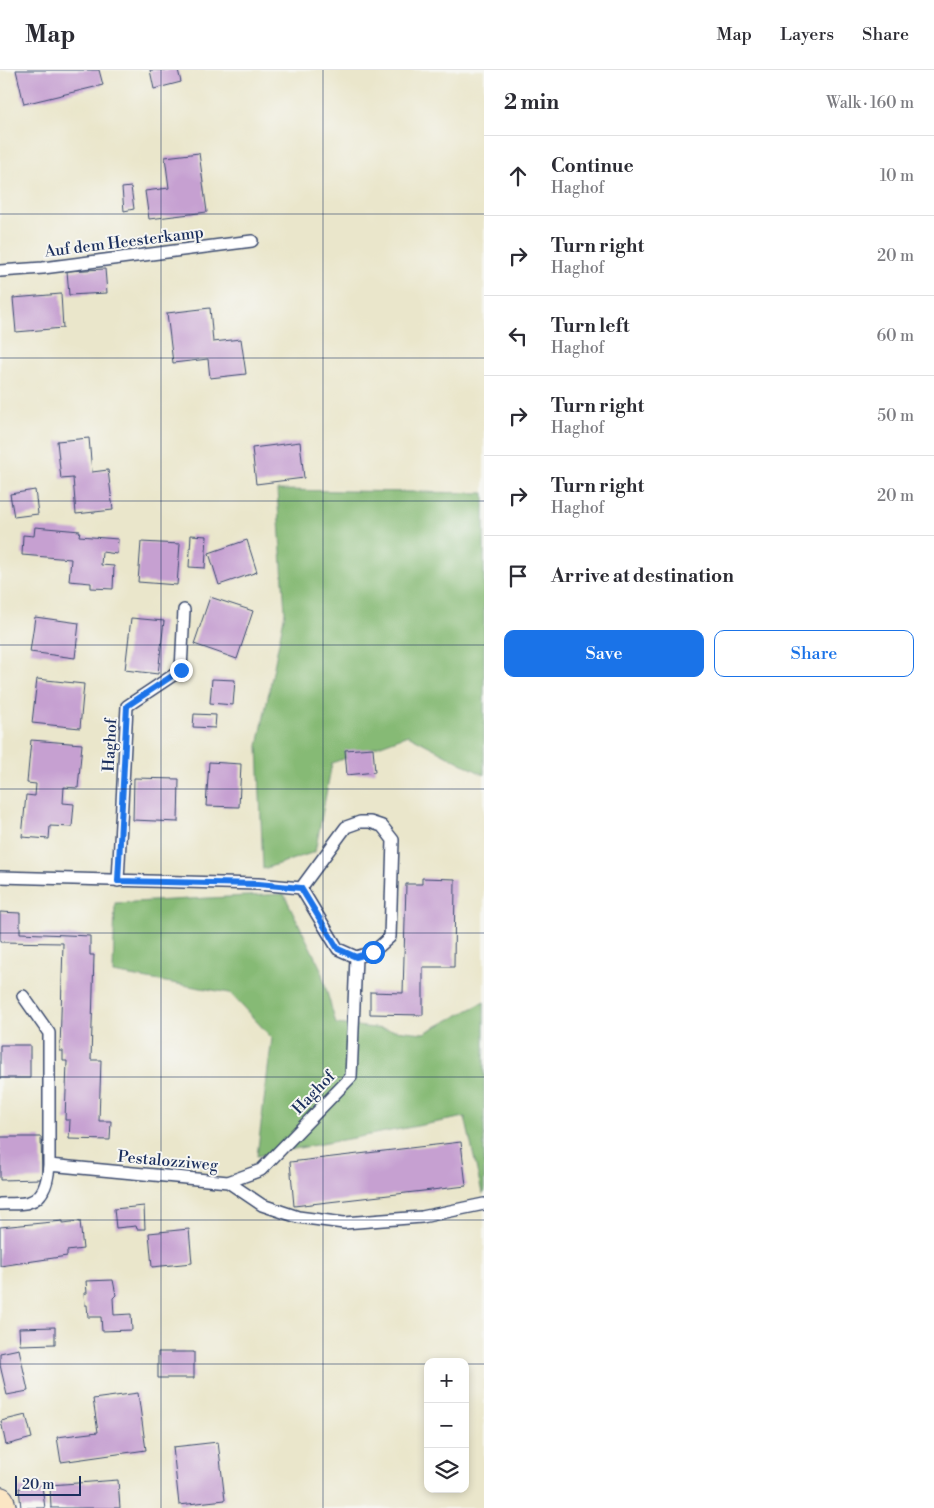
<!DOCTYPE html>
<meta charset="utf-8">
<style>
:root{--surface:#fff;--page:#f2f2f3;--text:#2b2b33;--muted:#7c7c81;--line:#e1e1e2;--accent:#1a73e8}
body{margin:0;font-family:"Libre Bodoni",serif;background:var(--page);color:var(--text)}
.controls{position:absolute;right:15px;bottom:15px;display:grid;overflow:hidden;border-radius:10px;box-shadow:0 2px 8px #0003}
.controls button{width:45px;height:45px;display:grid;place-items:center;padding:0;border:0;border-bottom:1px solid var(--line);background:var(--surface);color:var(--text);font:25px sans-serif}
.scale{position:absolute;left:15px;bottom:12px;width:66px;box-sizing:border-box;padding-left:5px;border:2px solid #1b2f5e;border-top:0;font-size:14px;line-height:18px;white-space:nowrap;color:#1b2f5e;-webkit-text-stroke:4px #f6f6f2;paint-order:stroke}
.stop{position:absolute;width:15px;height:15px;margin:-11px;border:4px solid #1a73e8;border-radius:50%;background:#fff}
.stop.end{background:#1a73e8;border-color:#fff;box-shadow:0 1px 5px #0008}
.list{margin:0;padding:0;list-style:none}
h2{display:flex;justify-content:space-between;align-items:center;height:65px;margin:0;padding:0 20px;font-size:21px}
h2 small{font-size:16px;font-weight:400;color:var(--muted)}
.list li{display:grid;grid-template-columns:32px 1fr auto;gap:15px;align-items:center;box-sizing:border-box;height:80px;padding:0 20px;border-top:1px solid var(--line)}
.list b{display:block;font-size:19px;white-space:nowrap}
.list p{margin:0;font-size:16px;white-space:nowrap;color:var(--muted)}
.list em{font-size:16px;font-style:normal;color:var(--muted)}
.actions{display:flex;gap:10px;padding:15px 20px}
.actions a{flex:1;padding:11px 0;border:1px solid var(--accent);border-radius:10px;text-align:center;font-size:18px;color:var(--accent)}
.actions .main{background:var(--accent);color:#fff}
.icon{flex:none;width:28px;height:28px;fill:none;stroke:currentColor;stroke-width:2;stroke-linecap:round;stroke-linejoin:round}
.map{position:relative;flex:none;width:484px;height:1438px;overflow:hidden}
header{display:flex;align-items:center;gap:30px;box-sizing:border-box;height:70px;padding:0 25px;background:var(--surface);border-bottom:1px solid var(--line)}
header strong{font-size:24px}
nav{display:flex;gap:28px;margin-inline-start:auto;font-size:18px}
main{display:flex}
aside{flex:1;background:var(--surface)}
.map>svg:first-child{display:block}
</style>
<header>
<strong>Map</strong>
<nav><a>Map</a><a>Layers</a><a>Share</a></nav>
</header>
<main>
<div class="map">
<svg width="484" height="1438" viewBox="0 0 484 1438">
<rect width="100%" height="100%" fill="#f6f6f2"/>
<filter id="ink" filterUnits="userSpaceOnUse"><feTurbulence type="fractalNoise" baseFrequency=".02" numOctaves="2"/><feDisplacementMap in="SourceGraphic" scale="10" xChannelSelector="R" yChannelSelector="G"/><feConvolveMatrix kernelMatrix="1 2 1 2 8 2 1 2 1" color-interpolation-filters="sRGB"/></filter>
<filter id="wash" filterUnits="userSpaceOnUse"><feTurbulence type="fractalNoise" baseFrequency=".0096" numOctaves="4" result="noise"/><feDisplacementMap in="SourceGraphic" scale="20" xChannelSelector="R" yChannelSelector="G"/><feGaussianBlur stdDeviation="1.12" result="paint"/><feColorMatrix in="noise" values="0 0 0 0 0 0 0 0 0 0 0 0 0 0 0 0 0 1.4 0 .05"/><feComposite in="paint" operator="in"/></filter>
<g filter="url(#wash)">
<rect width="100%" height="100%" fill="#eae6cb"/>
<path fill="#86ba74" stroke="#507469" d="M277 420 484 423V705L408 665 332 693 315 782 263 799 258 676 285 542Z
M284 824 320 897 336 954 424 963 484 932V1123H482L465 1047 257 1086 272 968 230 923 113 903 115 833Z"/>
<g id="blocks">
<path fill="#c6a0d1" d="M16 0H99L103 15 24 34Z
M150 0H178L181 12 154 19Z
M199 83 207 142 149 149 145 121 169 118 165 87Z
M131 117 134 139 124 141 122 118Z
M105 199 107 223 69 225 67 201Z
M61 224 63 258 16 262 13 228Z
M210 238 213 272 241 269 246 304 210 308 208 289 173 293 167 243Z
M89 368 92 402 108 400 113 440 76 444 73 408 61 409 57 371Z
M300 372 304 408 256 414 252 378Z
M35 420 38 444 14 447 10 424Z
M35 457 80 461 79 466 118 469 117 484 102 482 101 495 114 496 113 519 91 518V513L69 511 71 489 22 485 23 465 34 466Z
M191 465 207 466 205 498 189 497Z
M247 470 257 502 219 515 209 483Z
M141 472 180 474 177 515 138 512Z
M210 527 253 541 237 589 194 574Z
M35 547 79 553 75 588 30 582Z
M131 548 164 551 158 604 125 600Z
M37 609 84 614 80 658 32 653Z
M212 609 235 610 233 635 210 633Z
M194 644 216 645 215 658 193 657Z
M31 670 82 674 78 718 64 717 63 733 74 734 72 757 50 756 49 769 22 767 26 725 35 726 36 714 27 713Z
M373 678 375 702 347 705 345 680Z
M209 692 241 694 239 737 206 736Z
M134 708 179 709 178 752 133 750Z
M422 808 455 809 454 897H423V945L370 944V922L403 923 406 814H422Z
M0 842 20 843V863L90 866V885H94L91 990H101L99 1051H111L110 1070 69 1069 70 1050H65L67 991H63V981H60L63 873 0 872Z
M0 975H30V1008H0Z
M0 1067H41L42 1109 0 1110Z
M461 1072 466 1116 294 1136 290 1092Z
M144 1136 145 1159H137L136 1156 116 1158 114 1139Z
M63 1151V1153L80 1151 83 1179 67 1181V1186L0 1196V1157Z
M189 1159 192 1193 152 1197 149 1163Z
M113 1210 116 1225 113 1228 114 1245 131 1244 132 1260 102 1261 101 1247H88L87 1235H85L84 1223H87L86 1211Z
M55 1257V1274L20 1275 19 1258Z
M19 1279 28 1321 7 1325 0 1295V1283Z
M158 1282H194V1308H158Z
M138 1323 146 1380 61 1392 57 1367 98 1362 93 1329Z
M26 1345 32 1368 6 1375 1 1351Z
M218 1372 225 1430 179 1435 173 1377Z
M118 1410 120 1438H51L50 1415Z
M42 1416 45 1438H21L19 1418Z"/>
</g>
</g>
<g filter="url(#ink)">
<use href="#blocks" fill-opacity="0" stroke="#3a4a6e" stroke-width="1"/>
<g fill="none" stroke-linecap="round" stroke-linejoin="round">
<g stroke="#3a4a6e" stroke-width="14">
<path id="service" d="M0 201 43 198 252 171
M360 752H370L382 756 393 770 390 867 373 882 356 887 338 879 301 818 346 757Z
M0 807 258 814 301 818
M118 811 127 636 181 600 184 540
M23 926 49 963V1095
M228 1112 261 1100 351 1007 356 887
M0 1134C9 1133 20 1135 29 1132 45 1128 48 1109 49 1095L228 1112 262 1135 298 1147 344 1153 422 1147 484 1134"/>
</g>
<g stroke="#3a4a6e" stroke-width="30">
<path id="secondary" d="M0 1431 2 1438"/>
</g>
<use href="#service" stroke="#fff" stroke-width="11"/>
<use href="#secondary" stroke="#fbe6c4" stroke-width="28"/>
</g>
</g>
<g fill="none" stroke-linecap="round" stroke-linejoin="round" filter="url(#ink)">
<path stroke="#1a73e8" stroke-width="6" d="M181 600 127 636 118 811 258 814 301 818 338 879 356 887 373 882"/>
</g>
<path fill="none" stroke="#1b2f5e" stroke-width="1" stroke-opacity="0.55" d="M161 0V1438M323 0V1438M0 144H484M0 288H484M0 431H484M0 575H484M0 719H484M0 863H484M0 1007H484M0 1150H484M0 1294H428M465 1294H484"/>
<g text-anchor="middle" stroke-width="4" stroke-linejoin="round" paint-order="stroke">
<g font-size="16" fill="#1b2f5e" stroke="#f6f6f2">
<text transform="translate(124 171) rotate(-7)" y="6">Auf dem Heesterkamp</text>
<text transform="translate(109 675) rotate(-87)" y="6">Haghof</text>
<text transform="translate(313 1022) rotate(-46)" y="6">Haghof</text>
<text transform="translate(168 1090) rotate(5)" y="6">Pestalozziweg</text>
</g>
</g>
</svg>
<div class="controls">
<button>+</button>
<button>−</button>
<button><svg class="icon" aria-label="layers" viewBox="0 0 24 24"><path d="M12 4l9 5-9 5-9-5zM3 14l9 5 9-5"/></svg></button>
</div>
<div class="scale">20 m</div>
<div class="stop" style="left:373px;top:882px"></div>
<div class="stop end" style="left:181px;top:600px"></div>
</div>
<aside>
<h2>2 min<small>Walk · 160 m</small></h2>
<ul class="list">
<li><svg class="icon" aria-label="ahead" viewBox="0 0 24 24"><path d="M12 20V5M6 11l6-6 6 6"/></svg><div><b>Continue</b><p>Haghof</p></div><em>10 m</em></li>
<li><svg class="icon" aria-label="right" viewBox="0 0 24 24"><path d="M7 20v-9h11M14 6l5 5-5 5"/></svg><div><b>Turn right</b><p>Haghof</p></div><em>20 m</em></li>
<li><svg class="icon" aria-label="left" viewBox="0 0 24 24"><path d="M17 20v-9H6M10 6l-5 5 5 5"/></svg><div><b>Turn left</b><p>Haghof</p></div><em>60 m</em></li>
<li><svg class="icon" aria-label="right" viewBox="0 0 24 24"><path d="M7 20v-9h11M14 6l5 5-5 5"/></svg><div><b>Turn right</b><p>Haghof</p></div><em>50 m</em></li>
<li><svg class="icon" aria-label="right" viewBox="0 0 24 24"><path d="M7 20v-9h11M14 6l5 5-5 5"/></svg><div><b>Turn right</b><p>Haghof</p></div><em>20 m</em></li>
<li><svg class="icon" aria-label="arrive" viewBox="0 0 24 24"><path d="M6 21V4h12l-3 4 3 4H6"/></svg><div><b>Arrive at destination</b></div></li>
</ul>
<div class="actions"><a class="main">Save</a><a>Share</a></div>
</aside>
</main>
